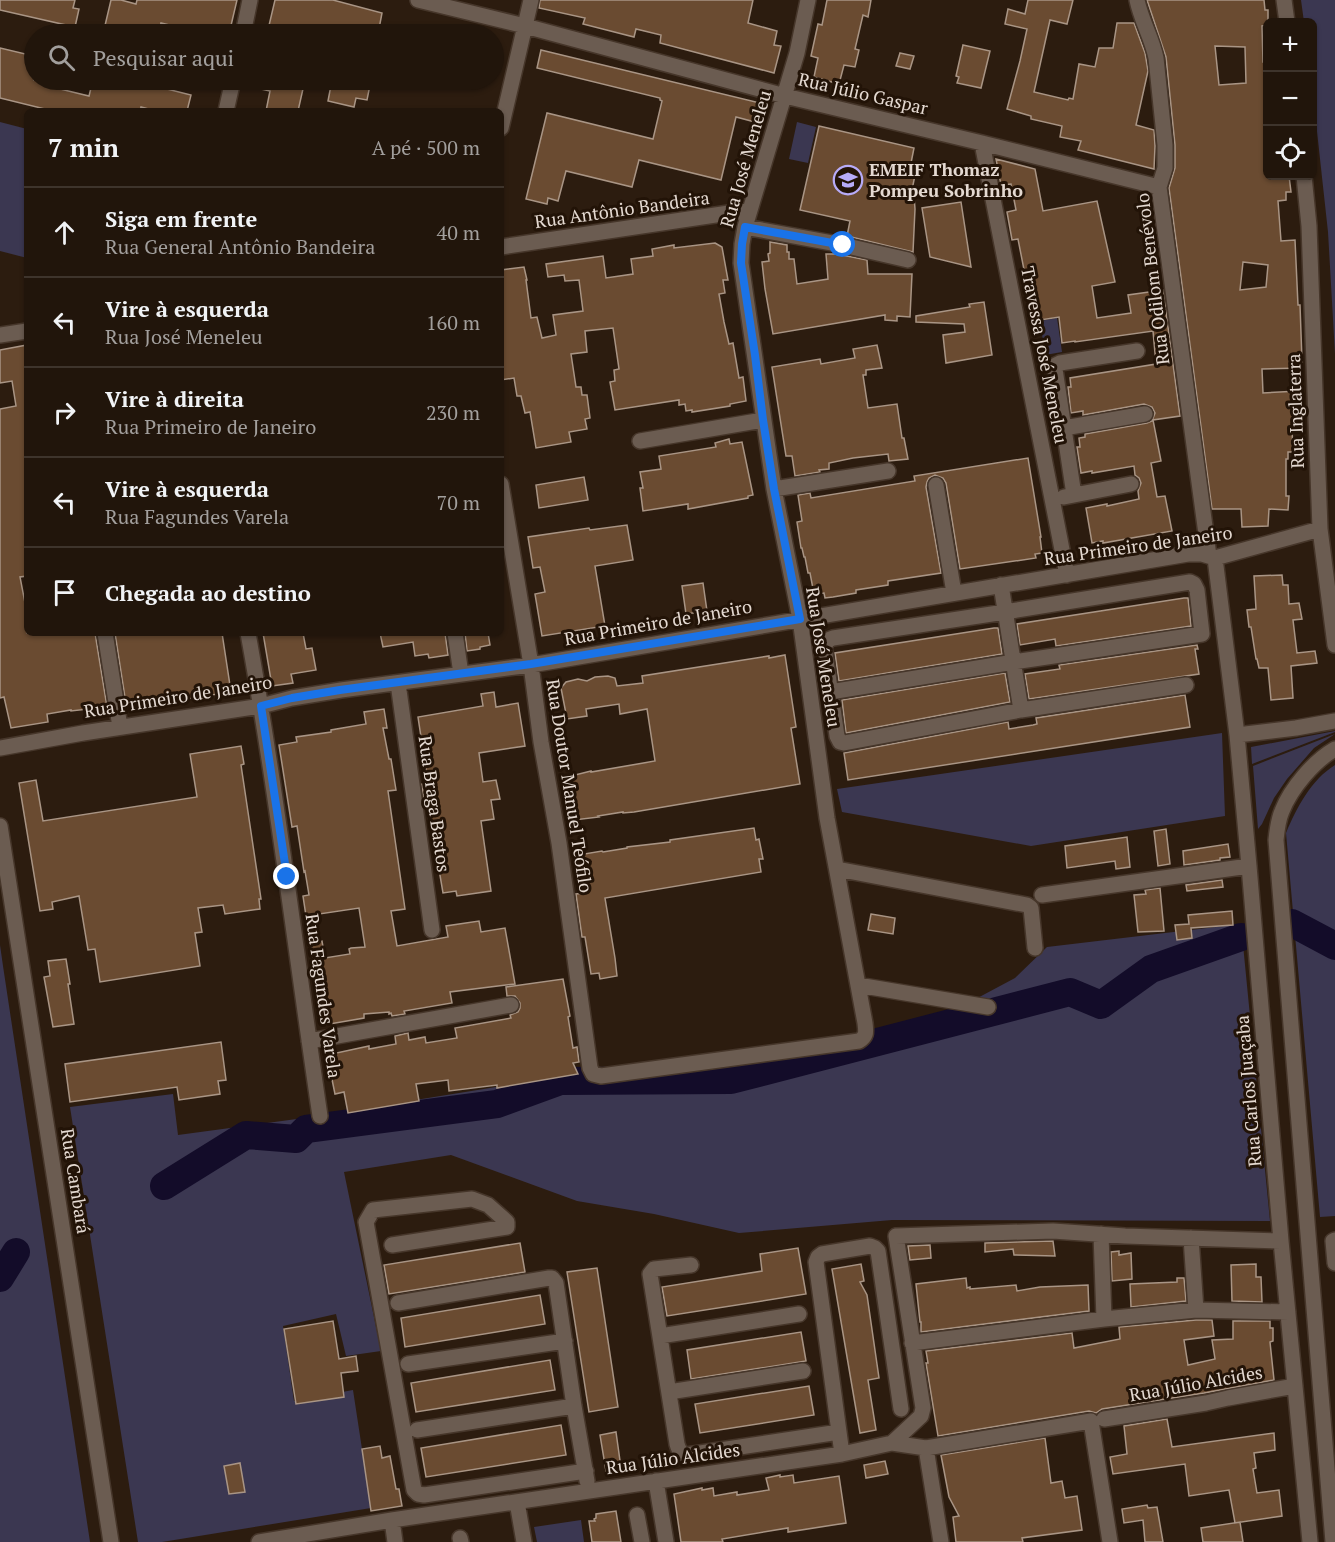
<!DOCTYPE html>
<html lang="pt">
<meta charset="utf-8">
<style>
:root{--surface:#21150b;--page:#291e14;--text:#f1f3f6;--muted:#a29f9d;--line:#3e342c}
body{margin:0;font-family:"PT Serif",serif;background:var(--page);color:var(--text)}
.controls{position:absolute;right:18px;top:18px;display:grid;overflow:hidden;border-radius:9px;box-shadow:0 2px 4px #0004}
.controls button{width:54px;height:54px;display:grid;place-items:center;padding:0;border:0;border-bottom:2px solid var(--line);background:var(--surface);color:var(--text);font:30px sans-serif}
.stop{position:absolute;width:18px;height:18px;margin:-14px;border:4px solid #1a73e8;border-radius:50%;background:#fff}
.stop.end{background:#1a73e8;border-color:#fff;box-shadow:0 2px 6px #0008}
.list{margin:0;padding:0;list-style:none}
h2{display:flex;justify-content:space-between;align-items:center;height:78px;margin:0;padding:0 24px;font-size:26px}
h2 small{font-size:20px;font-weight:400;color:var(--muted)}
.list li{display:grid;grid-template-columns:39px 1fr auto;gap:18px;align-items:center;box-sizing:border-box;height:90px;padding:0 24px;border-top:2px solid var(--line)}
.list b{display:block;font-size:22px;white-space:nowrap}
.list p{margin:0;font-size:20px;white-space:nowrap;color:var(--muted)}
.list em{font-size:20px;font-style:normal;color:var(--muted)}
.icon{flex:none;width:33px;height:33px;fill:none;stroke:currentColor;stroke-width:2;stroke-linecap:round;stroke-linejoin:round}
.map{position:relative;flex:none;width:1335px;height:1542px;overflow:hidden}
.search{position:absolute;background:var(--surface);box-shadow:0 2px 4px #0004;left:24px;top:24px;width:480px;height:66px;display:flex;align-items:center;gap:15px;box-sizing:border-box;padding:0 21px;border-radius:33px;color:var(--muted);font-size:22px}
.panel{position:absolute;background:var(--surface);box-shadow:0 2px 4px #0004;left:24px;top:108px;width:480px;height:528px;border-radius:9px}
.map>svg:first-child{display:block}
</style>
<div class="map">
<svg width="1335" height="1542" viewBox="0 0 1335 1542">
<rect width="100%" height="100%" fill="#2c1c0f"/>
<path fill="#3b3751" d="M1301 0H1335V354L1328 232 1313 95 1312 22H1304Z
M0 122 27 129V258L0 251Z
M797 122 816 127 808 163 789 159Z
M1057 318 1062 352 1045 355 1040 321Z
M1335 731V732L1252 764 1251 747Z
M1222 733 1225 816 1031 846 842 812 837 789Z
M1335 734 1314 748 1287 779 1274 798 1262 824 1258 829 1253 766Z
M1335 765V1216L1320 1217 1286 833C1297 807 1311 780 1335 765Z
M1241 924 1270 1221 892 1220 739 1233 654 1214 577 1201 451 1155 344 1172 381 1351 346 1356 336 1314 283 1326 294 1401 353 1390 371 1508 162 1542H138L70 1107 173 1094 178 1135 304 1118 582 1073 771 1050 940 1018 1015 978 1047 947Z
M0 945 3 966 90 1542H0Z
M581 1520 584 1542H537L534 1527Z"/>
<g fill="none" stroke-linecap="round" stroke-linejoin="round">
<path stroke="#130c29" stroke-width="28" d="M1292 923 1335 946
M164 1186 246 1135 296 1139 306 1129 497 1104 560 1081 731 1080 1070 992 1101 1005 1151 969 1241 937
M0 1278 16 1252"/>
</g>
<path fill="#6a4b31" stroke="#a99585" stroke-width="1.5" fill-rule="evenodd" d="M0 0H75L73 8 79 9 75 27 0 10Z
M111 0H121L136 4 137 0H237L229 34H206L161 23 158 34H103Z
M275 0H333L382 13 378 34H267Z
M540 0H753L748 23 777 31 774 45 781 46 774 73 660 43 661 35 636 29 634 37 583 24 585 18 539 8Z
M827 0H871L868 17 863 15 855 49 859 50 855 67 844 65 839 84 814 77 818 58 811 56 818 24 822 25Z
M1028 0H1073L1067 24 1050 20 1034 92 1068 100 1069 98 1073 99 1079 64 1095 67 1099 48H1113L1117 23H1134L1145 53 1148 71 1136 125 1154 130 1155 146 1154 169 1078 150 1081 141 1060 137 1062 126 1031 119V116L1007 109 1020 61 1027 29 1005 24 1008 9 1025 14Z
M1147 0H1264L1265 10H1268V25L1262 26 1263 62H1268V176H1289L1291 192H1286V200L1278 201 1281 241 1295 240 1298 305H1300L1302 361V368L1262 369 1263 393 1298 391 1301 429H1292L1293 452H1288V459H1286V496H1289L1288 510 1269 509 1268 526 1242 527 1241 509H1212L1169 188 1175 168V145L1166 57ZM1215 46 1245 47 1246 83 1219 85ZM1243 262 1268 265 1266 287 1240 290Z
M963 45 990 51 981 88 957 83 959 77 956 76Z
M0 48 34 56V80H62L60 89 89 96 93 80H148L147 84 191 95 187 111H156L141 107 140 111H53L0 98Z
M541 50 760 103 755 122 736 117 721 180 639 160 632 187 566 171 558 201 548 198 547 204 526 199 547 113 653 139 662 101 660 100V98L537 68Z
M900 53 914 56 910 69 896 66Z
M242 80H305L298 111H266L270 91 242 85Z
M332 80H371L367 100 356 98 354 107 328 101Z
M819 126 914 148 909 173 915 175 911 195 914 196 915 209 913 252 847 236 850 221 800 210Z
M996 159 1035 169 1043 211 1097 201 1115 282 1092 286 1097 318 1131 313 1128 295 1163 290 1180 416 1153 420 1161 461 1151 463 1157 497 1165 496 1172 531 1103 543V541L1092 543 1086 508 1107 504V506L1139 499 1138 491 1141 483 1139 478 1135 475 1134 466 1092 473V471L1081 473 1077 447H1080L1079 438 1085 437V434L1147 423 1152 421 1155 413 1152 407 1144 404 1083 415V411L1071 413 1068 387H1071L1070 378 1156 364 1153 331 1075 342V341L1062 343 1059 317 1034 321 1018 239 1012 240 1007 212 1016 210 1011 184 1001 185Z
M961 202 971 267 930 257 922 208Z
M770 242 787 245V252H789V259H794L797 284 828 279 826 254H837L867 260 868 274H912L910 317 897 316V321L885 320V315L773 334 765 289 762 262 769 261 768 254 770 253Z
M715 243 722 247 728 280H723L725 293 719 294 724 322 729 344 733 343 739 378 743 377 746 401 730 404V406L692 412V410L686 411 685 404 679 405V400L615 410 610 382 615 381 614 370 619 369 613 328 585 331 587 352 571 354 576 387H581L582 395H587L590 418 585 419 587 429 569 432 571 442 536 448 530 412 525 413 521 396H517L514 378 501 380V270L524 267 527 280H526L531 318 537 317 542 338 556 335 553 315 583 311 579 280 565 281 564 275 548 277 546 264 603 256 606 278 633 274 631 259 653 256 652 249 674 245V248Z
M984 302 992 355 946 363 943 335 965 332 964 324 916 322V316L970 307 969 304Z
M27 345V576L20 577 27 613V633H95L107 707 88 710V709L71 711V710L47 714 48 722 11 728 4 697 0 698V409L16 406 12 381 0 383V350Z
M877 345 882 368 866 370V375H863L868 408 897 404 902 438H904L908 459 889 461 888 454 853 458 829 463V469L819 470 820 472 795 476 792 456H786L772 367 820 359 821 364 855 358 853 349Z
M729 439 730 444 742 442 753 495 748 496V498L688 509V504L643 511 640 488H643L640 472 661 469 659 456 716 447 715 443Z
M1028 458 1041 537H1040L1042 553 1035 554 1036 558 960 569 946 483 943 478 935 475 929 478 927 482 926 487 941 573 888 581V585L856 590V593L833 597 825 598 824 593 814 594 810 573H808L805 557H804L802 548H801L797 522 802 521 798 495 810 493 811 498 915 481 914 476Z
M584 477 588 500 539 508 536 485Z
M627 525 633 560 595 566 605 626 542 636 535 594 545 592 540 567 533 568 528 537 589 528 590 530Z
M1282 575 1283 585H1288L1289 604 1299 603 1302 619 1293 620 1297 653 1315 651 1317 663 1291 666 1293 698 1271 700 1268 668H1259L1257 659H1256L1251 627H1249L1247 610 1256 609 1254 576Z
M703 583 707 611 686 614 682 586Z
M1184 598H1188L1191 626 1056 646 1055 639 1020 645 1017 624Z
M994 628H998L1002 654 839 681 835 653Z
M115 633H222L231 692 174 701 173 696 126 704Z
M263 633H303L306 649 312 648 316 670 291 674 293 683 272 686Z
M380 633H445L448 655 429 658 428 654 415 656 413 642 383 647Z
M465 633H488L490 645 480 647V649L467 651Z
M1197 645 1198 649H1195L1199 674 1029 699 1025 674 1060 669 1059 665Z
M785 655 796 727 791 728 800 784 634 812 623 813V812L598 816 599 817 574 820 567 777 591 771V772L655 761 647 709 620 714 619 704 586 709 587 716 567 719 561 688 566 682 578 679 587 681 595 677 608 676 615 678 617 686 643 683 642 676 769 656V658Z
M1005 673 1010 702 846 733 842 700Z
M494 692 496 707 518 703 525 746 479 753 483 782 496 780 500 799 491 800 494 819 481 821 491 891 457 896 456 891 443 893 436 852H439L435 827H432L429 806 425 807 422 784 428 783 418 717 483 706 481 694Z
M1185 695 1190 727 848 780 844 753 1008 722 1009 729 1033 725 1037 724 1036 718Z
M384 709 387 728H383L389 759H391L396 790 388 791 405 909 391 911 397 946 448 937 446 926 479 921 481 932 505 928 515 984 450 992 452 1003 404 1011 405 1014 392 1016 391 1013 389 1014V1012L364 1014V1018L324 1025 311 943 322 941 325 958 350 954 349 949 351 948 365 947 359 908 306 916 303 896 309 895 305 871 304 872 297 826 292 827 279 745 297 742 296 737 331 732V730L366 724 364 712Z
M241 746 244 764 241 765 261 899H259L260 909 225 914 223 905 198 908 202 932 195 933 200 966 100 982 95 949 88 950 79 896 52 902 53 909 40 911 19 783 36 780 43 821 197 797 190 754Z
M754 828 756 840 759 839 763 859H759L761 872 605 898 615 958 617 976 600 979 599 973 591 974 585 937H582L576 894 584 893 578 855 602 851 603 852 627 848V847L670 842V840Z
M1166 829 1170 864 1158 866 1154 831Z
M1127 837 1130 867 1116 869 1115 861 1067 868 1065 846Z
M1228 844 1230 857 1220 858V860L1184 865 1183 851Z
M1222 880 1223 887 1187 891 1186 885Z
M1160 888 1164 931 1138 932 1134 895 1146 894 1145 890Z
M1232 911 1233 925 1191 928 1192 938 1177 940 1175 925 1189 924 1188 915Z
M871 914 895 918 893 934 868 930Z
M66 959 70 984H68L74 1024 53 1027 44 977 50 976 48 961Z
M563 979 570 1016 568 1017 573 1048 577 1047 579 1062 573 1063 578 1074 497 1088V1085L449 1091 448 1080 416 1084 419 1101 348 1113 344 1092 335 1094 327 1055 369 1046V1049L396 1044 395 1036 408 1033 409 1040 425 1037 426 1043 457 1038 455 1028 511 1018 510 1015 518 1012 520 1008V1003L515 996H507L506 987Z
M221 1042 226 1080 218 1081 220 1094 179 1100 177 1087 70 1102 65 1064Z
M1053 1241 1055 1256 1014 1255 1013 1249 985 1252V1243Z
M520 1243 525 1272 389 1294 384 1265Z
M930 1245 931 1258 910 1260 908 1246Z
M798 1248 806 1294 667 1316 662 1287 762 1271 760 1254Z
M1119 1251V1255L1131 1253 1132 1279 1112 1281 1111 1252Z
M861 1264 864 1281 860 1282 867 1295 879 1378 868 1380 876 1430 860 1433 832 1269Z
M1256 1264V1277H1261L1262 1302 1232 1301 1231 1265Z
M597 1268 618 1407 589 1412 567 1272Z
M966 1278 967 1288 970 1287V1289L1016 1285 1017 1291 1040 1287 1088 1285 1089 1311 921 1332V1322H920L916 1284Z
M1177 1278H1184L1186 1301 1131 1307 1130 1284 1177 1282Z
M540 1295 545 1324 405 1347 401 1318Z
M1196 1320H1212L1214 1336 1184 1340 1188 1365 1215 1359 1212 1340 1233 1339V1321H1270V1328H1273V1341L1270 1342 1274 1380 1204 1393 1102 1409 1096 1413 1089 1411 938 1436 926 1363H928L926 1351 1072 1333 1074 1348 1120 1339 1119 1327Z
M333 1321 339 1359 356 1356 358 1371 341 1373 344 1397 296 1404 284 1329Z
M801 1332 806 1361 691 1379 687 1350Z
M550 1360 555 1390 416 1412 411 1383Z
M809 1386 814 1415 700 1433 695 1404Z
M1167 1419 1172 1447 1274 1433 1275 1450 1254 1453 1256 1468 1253 1469 1257 1493 1279 1490 1282 1516 1235 1523 1229 1490 1189 1496 1185 1464 1113 1474 1110 1457 1127 1454 1124 1426Z
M561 1425 566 1455 426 1477 421 1448Z
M616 1432 621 1468 606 1471 600 1435Z
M1045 1438 1051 1483 1062 1481 1065 1498 1077 1496 1082 1530 1022 1538 1023 1542H956L953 1517 959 1516 949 1497 941 1455Z
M380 1446 382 1458 390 1456 396 1489H399L402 1506 371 1511 362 1449Z
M885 1461 888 1474 866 1478 864 1465Z
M240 1463 245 1492 229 1494 224 1466Z
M780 1475V1477L793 1475 794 1483 839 1476 846 1523 788 1532V1528L722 1539 723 1542H681L674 1494 702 1488V1490L713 1488 714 1496 737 1492V1495L769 1490 766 1478Z
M1147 1505 1148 1508 1157 1507 1163 1542H1145L1143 1520 1124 1523 1122 1509Z
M616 1511 621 1542H592L589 1521H595L594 1519 596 1518V1514Z
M1240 1522 1243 1542H1203L1201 1528Z"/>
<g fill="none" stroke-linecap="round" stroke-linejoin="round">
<g stroke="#46362a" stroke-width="18">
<path id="minor" d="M418 0 525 26 785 96 982 143 1159 187
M1137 0C1141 20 1152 38 1156 58L1165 145V168L1159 187 1209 556
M1284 0 1287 22
M243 34 250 0
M226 111 233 80
M501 128 531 0
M982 143 1067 575
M1304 176 1309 226 1320 529 1335 645
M745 227 843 245 908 260
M501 247 749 210
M0 335 27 331
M1064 428 1145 414
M640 441 763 420
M501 484 531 665 541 742 559 843 590 1068 593 1074 601 1076 859 1041C867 1036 866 1032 865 1023L827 818 800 619 774 489 741 263 742 244 745 227 797 53 808 0
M936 485 954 593
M774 489 888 471
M1074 495 1055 369 1056 365 1060 363 1137 351
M1064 497 1131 484
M1215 558 1237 735 1249 866 1281 1241 1310 1542
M1001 585 1021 710
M105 633 120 727
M248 633C277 793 296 955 320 1116
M455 633 461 674
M398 683 432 930
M830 692 1014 662 1202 634 1197 590 1194 584 1190 582 1005 612 833 638 828 640 824 647 837 736 840 742 844 743 1021 710 1186 685
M1237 735 1296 728 1335 721
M0 748 83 733 261 706 292 698 341 690 531 665 1188 554H1202L1215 558 1320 529
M0 826 111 1542
M837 869 1027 905 1031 908 1035 948
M1042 895 1249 866
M858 985 988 1007
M309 1041 511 1005
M1101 1234 1104 1319
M1191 1238 1196 1310
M1335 1240 1333 1241 1335 1263
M392 1245 507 1227V1222L488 1205 472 1199 373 1210 366 1222 414 1490 418 1494 424 1495 586 1471
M691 1265 654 1269 650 1274 677 1444C679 1451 681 1454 687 1455L839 1432
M398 1303 549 1278H552L556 1283 574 1406 587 1481
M660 1336 799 1314
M912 1343 1104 1319 1196 1310 1288 1312
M408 1364 565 1341
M669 1392 803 1371
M1104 1419 1206 1403 1228 1398 1295 1386
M417 1430 574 1406
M892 1443 921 1416 923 1408 896 1236 1053 1231 1125 1236 1281 1241
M926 1448 941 1542
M842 1454 816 1262 818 1257 822 1254 870 1246 875 1248 878 1251 901 1409
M656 1481 666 1542
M517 1502 524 1542
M637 1515 642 1542
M392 1520 395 1542
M460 1538 461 1542
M259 1542 392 1520 842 1454 892 1443 926 1448 1091 1421 1110 1542
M1333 1542 1276 840C1277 830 1278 820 1282 811 1291 788 1314 761 1335 749"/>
</g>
<use href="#minor" stroke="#6b5c51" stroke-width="15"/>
</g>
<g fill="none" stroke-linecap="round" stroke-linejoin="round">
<path stroke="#1a73e8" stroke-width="8" d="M287 877 261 706 292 698 340 690 531 664 800 619 774 489 763 420 755 355 741 263 742 244 745 227 843 245"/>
</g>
<defs>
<g id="school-ring" transform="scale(1.5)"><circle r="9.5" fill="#221307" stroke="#b7abf8" stroke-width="1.5"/><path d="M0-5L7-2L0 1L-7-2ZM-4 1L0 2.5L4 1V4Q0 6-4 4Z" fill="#b7abf8"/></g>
</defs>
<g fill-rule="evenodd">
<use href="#school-ring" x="848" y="180"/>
</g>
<g text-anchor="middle" stroke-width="6" stroke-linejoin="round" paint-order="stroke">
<g font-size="18" fill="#e4d9d1" stroke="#221307">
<text transform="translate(863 94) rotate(13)" y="6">Rua Júlio Gaspar</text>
<text transform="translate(746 159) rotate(-74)" y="6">Rua José Meneleu</text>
<text transform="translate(622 210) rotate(-8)" y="6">Rua Antônio Bandeira</text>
<text transform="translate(1153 279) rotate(-97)" y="6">Rua Odilom Benévolo</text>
<text transform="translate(1044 355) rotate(79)" y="6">Travessa José Meneleu</text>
<text transform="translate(1296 411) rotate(-92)" y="6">Rua Inglaterra</text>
<text transform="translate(1138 546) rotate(-8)" y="6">Rua Primeiro de Janeiro</text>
<text transform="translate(658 623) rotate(-10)" y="6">Rua Primeiro de Janeiro</text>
<text transform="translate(823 657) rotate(81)" y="6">Rua José Meneleu</text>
<text transform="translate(178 697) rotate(-9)" y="6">Rua Primeiro de Janeiro</text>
<text transform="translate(569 786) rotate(81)" y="6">Rua Doutor Manuel Teófilo</text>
<text transform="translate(434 804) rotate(82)" y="6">Rua Braga Bastos</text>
<text transform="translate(323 996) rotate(82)" y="6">Rua Fagundes Varela</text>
<text transform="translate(1249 1091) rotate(-95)" y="6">Rua Carlos Juaçaba</text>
<text transform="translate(75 1181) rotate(81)" y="6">Rua Cambará</text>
<text transform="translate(1196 1384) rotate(-10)" y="6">Rua Júlio Alcides</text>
<text transform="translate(673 1459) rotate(-8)" y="6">Rua Júlio Alcides</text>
</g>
<g font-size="18" font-weight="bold" fill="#e4d9d1" stroke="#221307" text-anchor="start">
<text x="869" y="176">EMEIF Thomaz<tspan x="869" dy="21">Pompeu Sobrinho</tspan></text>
</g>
</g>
</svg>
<div class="controls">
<button>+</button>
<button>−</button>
<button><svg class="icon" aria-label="locate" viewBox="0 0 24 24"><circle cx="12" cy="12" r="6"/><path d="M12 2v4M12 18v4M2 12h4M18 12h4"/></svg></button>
</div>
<div class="stop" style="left:843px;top:245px"></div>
<div class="stop end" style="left:287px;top:877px"></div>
<div class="search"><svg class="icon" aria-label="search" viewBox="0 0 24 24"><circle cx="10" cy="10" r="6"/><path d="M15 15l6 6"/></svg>Pesquisar aqui</div>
<section class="panel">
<h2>7 min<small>A pé · 500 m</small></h2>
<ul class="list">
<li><svg class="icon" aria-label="ahead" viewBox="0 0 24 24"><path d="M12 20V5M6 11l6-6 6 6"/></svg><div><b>Siga em frente</b><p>Rua General Antônio Bandeira</p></div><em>40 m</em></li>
<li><svg class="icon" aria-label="left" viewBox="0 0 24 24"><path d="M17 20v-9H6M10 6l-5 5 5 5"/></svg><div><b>Vire à esquerda</b><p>Rua José Meneleu</p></div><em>160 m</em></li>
<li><svg class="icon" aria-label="right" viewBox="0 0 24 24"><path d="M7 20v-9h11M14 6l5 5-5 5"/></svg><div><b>Vire à direita</b><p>Rua Primeiro de Janeiro</p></div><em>230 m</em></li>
<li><svg class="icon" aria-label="left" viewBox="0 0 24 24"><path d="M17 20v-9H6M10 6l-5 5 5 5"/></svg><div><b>Vire à esquerda</b><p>Rua Fagundes Varela</p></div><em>70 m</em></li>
<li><svg class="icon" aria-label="arrive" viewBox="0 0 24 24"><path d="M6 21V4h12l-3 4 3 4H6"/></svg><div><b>Chegada ao destino</b></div></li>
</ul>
</section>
</div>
